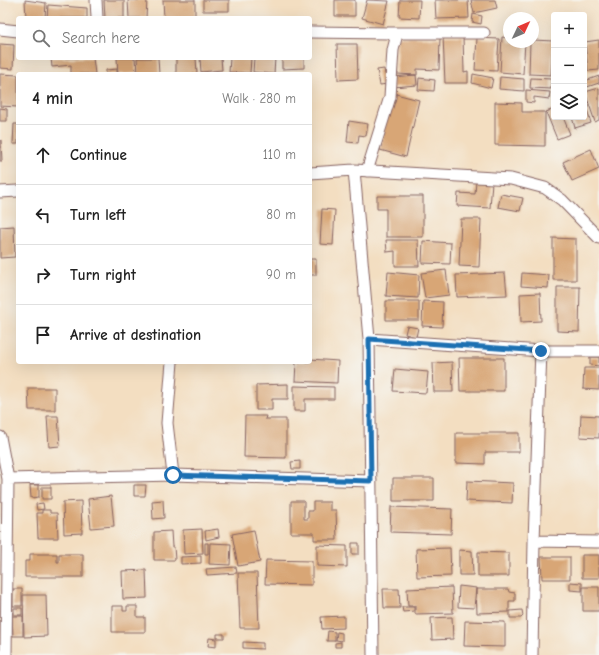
<!DOCTYPE html>
<meta charset="utf-8">
<style>
:root{--surface:#fff;--page:#f6f6f6;--text:#222;--muted:#767676;--line:#e0e0e0}
body{margin:0;font-family:"Comic Neue",sans-serif;background:var(--page);color:var(--text)}
.controls{position:absolute;right:12px;top:12px;display:grid;overflow:hidden;border-radius:4px;box-shadow:0 4px 16px #0002}
.controls button{width:36px;height:36px;display:grid;place-items:center;padding:0;border:0;border-bottom:1px solid var(--line);background:var(--surface);color:var(--text);font:20px sans-serif}
.compass{position:absolute;left:503px;top:12px;width:36px;height:36px;border-radius:50%;background:var(--surface);box-shadow:0 4px 16px #0002;rotate:46deg}
.stop{position:absolute;width:12px;height:12px;margin:-9px;border:3px solid #1f6fb2;border-radius:50%;background:#fff}
.stop.end{background:#1f6fb2;border-color:#fff;box-shadow:0 1px 4px #0008}
.list{margin:0;padding:0;list-style:none}
h2{display:flex;justify-content:space-between;align-items:center;height:52px;margin:0;padding:0 16px;font-size:17px}
h2 small{font-size:13px;font-weight:400;color:var(--muted)}
.list li{display:grid;grid-template-columns:26px 1fr auto;gap:12px;align-items:center;box-sizing:border-box;height:60px;padding:0 16px;border-top:1px solid var(--line)}
.list b{display:block;font-size:15px;white-space:nowrap}
.list em{font-size:13px;font-style:normal;color:var(--muted)}
.icon{flex:none;width:22px;height:22px;fill:none;stroke:currentColor;stroke-width:2;stroke-linecap:round;stroke-linejoin:round}
.map{position:relative;flex:none;width:599px;height:655px;overflow:hidden}
.search{position:absolute;background:var(--surface);box-shadow:0 4px 16px #0002;left:16px;top:16px;width:296px;height:44px;display:flex;align-items:center;gap:10px;box-sizing:border-box;padding:0 14px;border-radius:4px;color:var(--muted);font-size:15px}
.panel{position:absolute;background:var(--surface);box-shadow:0 4px 16px #0002;left:16px;top:72px;width:296px;height:292px;border-radius:4px}
.map>svg:first-child{display:block}
</style>
<div class="map">
<svg width="599" height="655" viewBox="0 0 599 655">
<rect width="100%" height="100%" fill="#f6f6f2"/>
<filter id="ink" filterUnits="userSpaceOnUse"><feTurbulence type="fractalNoise" baseFrequency=".025" numOctaves="2"/><feDisplacementMap in="SourceGraphic" scale="8" xChannelSelector="R" yChannelSelector="G"/><feConvolveMatrix kernelMatrix="1 2 1 2 8 2 1 2 1" color-interpolation-filters="sRGB"/></filter>
<filter id="wash" filterUnits="userSpaceOnUse"><feTurbulence type="fractalNoise" baseFrequency=".012" numOctaves="4" result="noise"/><feDisplacementMap in="SourceGraphic" scale="16" xChannelSelector="R" yChannelSelector="G"/><feGaussianBlur stdDeviation="0.9" result="paint"/><feColorMatrix in="noise" values="0 0 0 0 0 0 0 0 0 0 0 0 0 0 0 0 0 1.4 0 .05"/><feComposite in="paint" operator="in"/></filter>
<g filter="url(#wash)">
<rect width="100%" height="100%" fill="#f3dec1"/>
<g id="blocks">
<path fill="#d8a676" d="M25 0 46 3 45 18H26Z
M104 0H124V18H105Z
M128 0H147L146 18H129Z
M163 0H195V18H164Z
M203 0H229V11H203Z
M335 0H355V16H335Z
M367 0 389 1 383 24 362 18Z
M400 0H420L419 18 399 17Z
M435 0H468L469 18 436 19Z
M471 0H495L497 8 474 13Z
M48 5 87 8V18H47Z
M473 14 482 16 481 24 472 22Z
M443 36H463L464 72 468 71V83H445Z
M398 37 440 38 439 70 417 69V75L397 74Z
M502 37 509 38V42H525L523 74 500 72Z
M477 38 499 39 497 71 475 70Z
M533 40 553 41 551 75 529 74 530 42H533Z
M599 40V70L588 71 585 42Z
M0 44 14 45 13 69 0 68Z
M337 44H357L358 79 338 80Z
M51 58H93L95 74H71V65L52 67Z
M117 58H135L136 73 118 74Z
M137 58H158L159 74H138Z
M176 58H196L197 74H176Z
M200 58H221L222 70 201 72Z
M230 58H251L250 73 229 72Z
M254 58H275L274 74 253 72Z
M282 58H304V68L282 69Z
M117 69V74H106V70Z
M384 69 387 84 380 85 377 70Z
M0 74 18 75V107L0 106Z
M473 74 493 78 491 88 472 83Z
M416 75 417 85 393 87 392 77Z
M599 76V83L587 87 585 81Z
M500 77 524 79V91L499 89Z
M419 78 435 80 434 91 418 90Z
M531 78 551 79V89L530 88Z
M599 88V120L595 122 585 92Z
M526 90 550 92 549 99 534 97V103L526 102Z
M392 93 419 100 406 157 380 150Z
M584 100 591 123 575 128 572 117H584Z
M495 102 522 103V112H545V146L495 145Z
M0 108 7 109V121H0Z
M554 109V117H563L570 134 557 139 546 112Z
M349 121 368 124 366 136 359 135 358 143 347 142Z
M14 124H18V144H13Z
M0 140H1L2 161H0Z
M591 149 599 169 572 181 563 162Z
M476 181 492 182 490 208 457 206 458 193 475 194Z
M501 194 523 198 520 211 498 207Z
M377 196H423V237H386V209H377Z
M322 209 335 210 333 245 320 244Z
M461 219H481L479 267 459 266Z
M14 226 15 257 0 258V227Z
M553 238 576 239V280H553Z
M386 240H418L419 266H395V251L387 252Z
M423 241 451 243 450 264 422 263Z
M310 259H316V275H310Z
M446 270 449 295 425 298 421 273Z
M388 272 419 275 418 298 386 296Z
M505 273 507 295 457 297 456 275Z
M522 273 549 275 548 288 521 286Z
M557 287H580L579 332 557 331Z
M540 293 541 321 521 322 520 294Z
M386 301H419V320H386Z
M423 301 443 302 442 327 422 326Z
M407 326 418 328 416 337 405 334Z
M590 357H599V366L590 365Z
M459 358H504V391H460Z
M310 359 338 361 337 383 295 381 296 362H310Z
M452 362 453 392H434L433 363Z
M584 368H599V390L583 389Z
M395 369 428 372 426 393 393 391Z
M288 384V399H272V410H256V385Z
M294 386 334 387V399H305V411H294Z
M28 388H55V410H29Z
M581 415 599 416V438L580 437Z
M47 416H58L60 446 49 447Z
M245 416H266L265 419H286V458L244 457Z
M456 433H519V452H485V464L456 463Z
M300 461V469H292L291 462Z
M393 478H434V501H393Z
M467 481 513 483 512 503 466 501Z
M30 485H39V497L31 498Z
M134 485H146L145 496H134Z
M42 487H51V499H42Z
M111 496 114 526 91 528 88 499Z
M163 500 164 518 153 519 152 501Z
M81 501 82 533 64 534 63 502Z
M291 501H304V519H308V511H313V502H330V510H336L337 540H314V533H291Z
M43 503 44 509 37 510 36 504Z
M391 507 452 509 451 534 390 532Z
M42 510H50V513H57L58 538H38L37 513H42Z
M202 529 203 553 184 554 183 530Z
M218 529 219 537 206 540 205 531Z
M254 530 260 562 238 566 232 534Z
M171 531 172 547H174L175 560H154V532Z
M205 543H208V554H205Z
M210 543 231 544 230 565 209 564Z
M352 543H359V554H352Z
M317 545 347 546V567L317 566Z
M450 548 451 576 417 577 416 549Z
M459 550 472 551 473 575H459Z
M478 552 509 553V576H478Z
M30 554H57V562H59V554H83V577H25V561H30Z
M582 555H599V578H582Z
M201 556V563L181 564V557Z
M541 557H570V579H542Z
M266 560 312 561V585L265 584Z
M236 567 237 573 207 575 206 569Z
M146 570 147 598 123 599 122 571Z
M238 573H257L259 628H240Z
M570 582 582 583V591L570 590Z
M459 586 476 588 474 608 458 607Z
M452 587 453 613 415 614V606H408L407 589Z
M583 587H599V611H583Z
M13 589H22V606H13Z
M383 589H399L400 608H384Z
M476 589H508L509 592 515 593V601H509V612L477 613Z
M23 595H46L47 636 24 637Z
M112 606H123V611H127V606H137V617H145V632H112Z
M402 607H414V611L403 612Z
M14 608H22V615H14Z
M522 610 523 616 521 618H510V611Z
M12 616H23V636H13Z
M344 616V628L322 629 321 617Z
M452 617 453 639 432 640 431 618Z
M465 621 505 622V647L464 646Z
M328 631 335 632V641H327Z
M337 632 342 633V641L336 640Z
M217 634H224V638H217Z
M209 638 216 639V647L208 646Z
M243 642 263 643V649L243 648Z
M341 642V647H335V643Z"/>
</g>
</g>
<g filter="url(#ink)">
<use href="#blocks" fill-opacity="0" stroke="#856260" stroke-width="1"/>
<g fill="none" stroke-linecap="round" stroke-linejoin="round">
<g stroke="#856260" stroke-width="13">
<path id="minor" d="M96 0 97 18
M0 29 18 31
M310 32 390 33 396 38 393 50 390 97 367 171
M390 33H484
M354 170 369 339 373 655
M310 173 354 170 511 179 545 188 562 200 599 238
M0 192 18 191
M369 339 541 351H599
M172 362 167 423 173 475
M0 437 8 479 6 655
M8 479 173 475 371 481
M534 541 599 542
M532 655 534 541 541 351"/>
</g>
<use href="#minor" stroke="#fff" stroke-width="11"/>
</g>
</g>
<g fill="none" stroke-linecap="round" stroke-linejoin="round" filter="url(#ink)">
<path stroke="#1f6fb2" stroke-width="5" d="M173 475 371 481 369 339 541 351"/>
</g>
</svg>
<div class="controls">
<button>+</button>
<button>−</button>
<button><svg class="icon" aria-label="layers" viewBox="0 0 24 24"><path d="M12 4l9 5-9 5-9-5zM3 14l9 5 9-5"/></svg></button>
</div>
<svg class="compass" viewBox="-18 -18 36 36"><path d="M0-13l5 13h-10z" fill="#e53935"/><path d="M0 13l5-13h-10z" fill="#767676"/></svg>
<div class="stop" style="left:173px;top:475px"></div>
<div class="stop end" style="left:541px;top:351px"></div>
<div class="search"><svg class="icon" aria-label="search" viewBox="0 0 24 24"><circle cx="10" cy="10" r="6"/><path d="M15 15l6 6"/></svg>Search here</div>
<section class="panel">
<h2>4 min<small>Walk · 280 m</small></h2>
<ul class="list">
<li><svg class="icon" aria-label="ahead" viewBox="0 0 24 24"><path d="M12 20V5M6 11l6-6 6 6"/></svg><div><b>Continue</b></div><em>110 m</em></li>
<li><svg class="icon" aria-label="left" viewBox="0 0 24 24"><path d="M17 20v-9H6M10 6l-5 5 5 5"/></svg><div><b>Turn left</b></div><em>80 m</em></li>
<li><svg class="icon" aria-label="right" viewBox="0 0 24 24"><path d="M7 20v-9h11M14 6l5 5-5 5"/></svg><div><b>Turn right</b></div><em>90 m</em></li>
<li><svg class="icon" aria-label="arrive" viewBox="0 0 24 24"><path d="M6 21V4h12l-3 4 3 4H6"/></svg><div><b>Arrive at destination</b></div></li>
</ul>
</section>
</div>
